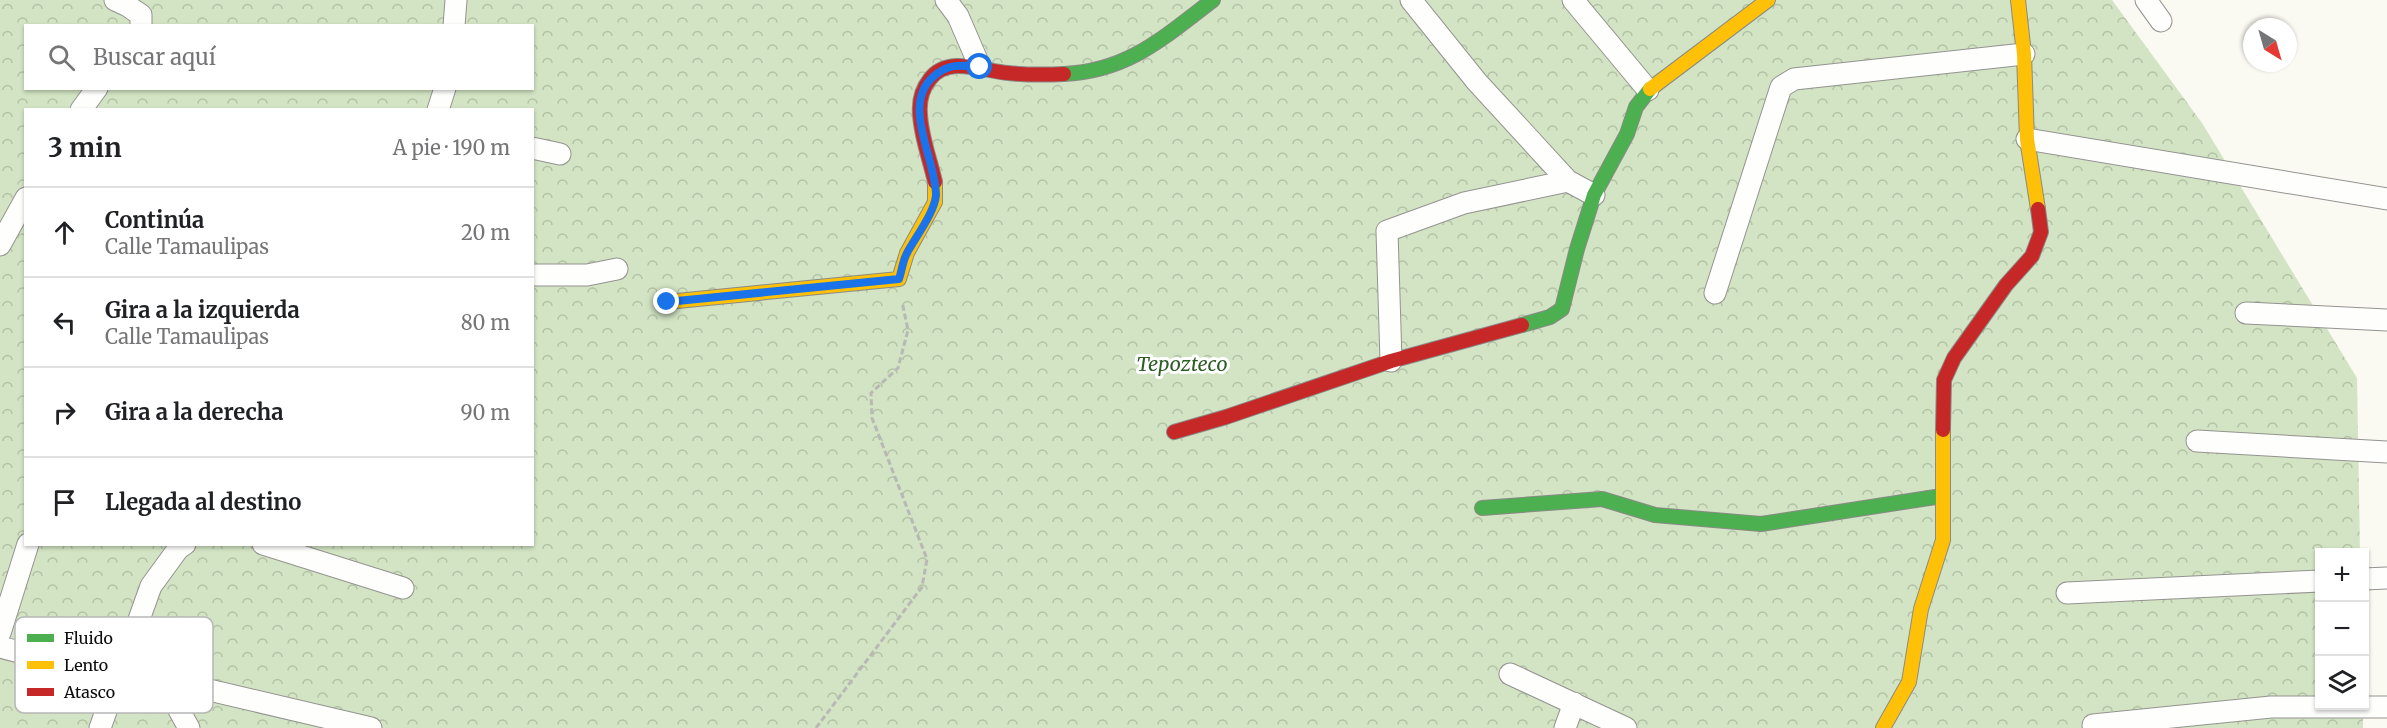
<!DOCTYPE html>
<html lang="es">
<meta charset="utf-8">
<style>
:root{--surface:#fff;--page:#f2f2f2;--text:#202124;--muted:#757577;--line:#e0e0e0}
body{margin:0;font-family:Merriweather,serif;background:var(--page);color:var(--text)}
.controls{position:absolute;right:18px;bottom:18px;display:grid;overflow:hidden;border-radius:0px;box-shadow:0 2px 4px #0004}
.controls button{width:54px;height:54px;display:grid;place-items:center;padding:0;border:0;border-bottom:2px solid var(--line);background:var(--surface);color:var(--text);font:30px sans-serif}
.compass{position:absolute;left:2243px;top:18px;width:54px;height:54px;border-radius:50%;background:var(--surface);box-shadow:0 2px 4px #0004;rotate:143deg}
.stop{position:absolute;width:18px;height:18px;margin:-14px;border:4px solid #1a73e8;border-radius:50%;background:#fff}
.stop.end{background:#1a73e8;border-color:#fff;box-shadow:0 2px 6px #0008}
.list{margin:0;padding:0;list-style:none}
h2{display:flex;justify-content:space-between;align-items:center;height:78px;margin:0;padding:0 24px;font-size:26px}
h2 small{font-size:20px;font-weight:400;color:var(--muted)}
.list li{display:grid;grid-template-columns:39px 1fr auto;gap:18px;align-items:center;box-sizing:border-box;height:90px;padding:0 24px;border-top:2px solid var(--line)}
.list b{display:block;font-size:22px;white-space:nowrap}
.list p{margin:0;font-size:20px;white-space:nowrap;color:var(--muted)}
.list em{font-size:20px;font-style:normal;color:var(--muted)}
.icon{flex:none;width:33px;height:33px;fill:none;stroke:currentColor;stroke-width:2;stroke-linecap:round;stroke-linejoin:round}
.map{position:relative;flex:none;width:2387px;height:728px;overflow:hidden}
.search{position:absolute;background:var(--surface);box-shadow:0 2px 4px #0004;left:24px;top:24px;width:510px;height:66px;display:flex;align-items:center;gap:15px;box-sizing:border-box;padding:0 21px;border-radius:0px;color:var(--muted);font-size:22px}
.panel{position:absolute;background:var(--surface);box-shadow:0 2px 4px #0004;left:24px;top:108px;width:510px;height:438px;border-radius:0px}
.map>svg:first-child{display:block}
</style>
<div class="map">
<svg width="2387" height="728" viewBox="0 0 2387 728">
<defs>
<pattern id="forest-crowns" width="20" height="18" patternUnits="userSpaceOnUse" patternTransform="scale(1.5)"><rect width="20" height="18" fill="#d2e4c3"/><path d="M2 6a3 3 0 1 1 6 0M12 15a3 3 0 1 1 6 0" fill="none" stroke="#b3c2a6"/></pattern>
</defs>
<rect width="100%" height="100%" fill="#faf9f2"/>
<path fill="url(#forest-crowns)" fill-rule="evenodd" d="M0 0H2112L2202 123 2357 378 2360 552H2320V706H2363V728H0ZM26 26H532V88H26ZM26 110H532V544H26Z"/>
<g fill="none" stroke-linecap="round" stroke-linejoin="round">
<g stroke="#949390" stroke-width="23">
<path id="street" d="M115 0 128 6 141 15V26
M946 0 958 16 980 67
M1411 0 1477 82 1568 181
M1573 0 1648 90
M2146 0 2161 21
M454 26 456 0
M81 110 97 88
M438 110 445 88
M2027 139 2387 199
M532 148 560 154
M0 245 26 198
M532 275H587L617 269
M1715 293 1781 87 1794 79 2024 54
M2246 313 2387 320
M1391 361 1387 231 1464 203 1568 181 1594 195
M2197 441 2387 452
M263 544 403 588
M2364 579 2387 578
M2067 593 2320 581
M135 631 189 728
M0 633 28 544
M0 647 118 678
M1510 674 1626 728
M162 679 371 728
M2093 725 2271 707H2387
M100 728 151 586 178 549 185 544
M1565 728 1574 703"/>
</g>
<g stroke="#8a8a87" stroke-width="16">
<path id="fast" d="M1064 74C1129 71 1164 37 1213 0
M1522 325 1550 317 1562 309 1577 249 1594 195 1627 134 1636 107 1650 89
M1482 508 1602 499 1655 515 1761 524 1942 496"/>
</g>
<g stroke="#8a8a87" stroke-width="16">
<path id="slow" d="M2018 0 2024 54 2027 139 2038 209
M1650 89 1768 0
M667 302 899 279 907 253 935 202V182
M1883 728 1909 682 1921 609 1943 540V430"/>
</g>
<g stroke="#8a8a87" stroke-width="16">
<path id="jam" d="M935 182C930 159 921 137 920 114 919 102 922 89 930 79 948 55 983 71 1008 73 1027 75 1045 75 1064 74
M1943 430 1944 380 1954 358 2006 285 2032 256 2041 232 2038 209
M1174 432 1226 417 1391 361 1522 325"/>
</g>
<path stroke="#b8b8b6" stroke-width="3" stroke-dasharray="6 3" stroke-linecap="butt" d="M816 728 922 587 927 559 872 418 871 393 898 368 908 330 902 302"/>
<use href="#street" stroke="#fefefd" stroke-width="21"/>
<use href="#fast" stroke="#4caf50" stroke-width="14"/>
<use href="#slow" stroke="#ffc107" stroke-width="14"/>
<use href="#jam" stroke="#c62828" stroke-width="14"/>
</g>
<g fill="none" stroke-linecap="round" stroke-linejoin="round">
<path stroke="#1a73e8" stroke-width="8" d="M667 302 899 279C902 270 903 260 907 253 915 238 935 212 936 195 936 160 901 105 933 77 948 63 961 65 980 67"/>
</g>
<g text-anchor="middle" stroke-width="6" stroke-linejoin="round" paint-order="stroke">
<g font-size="20" font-style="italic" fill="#2d5c25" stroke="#fff">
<text x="1182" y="371">Tepozteco</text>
</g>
</g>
<rect x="15" y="617" width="198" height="96" rx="9" fill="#fff" stroke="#b6b6b6" stroke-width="1.5"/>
<rect x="27" y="634" width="27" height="8" fill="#4caf50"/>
<rect x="27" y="661" width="27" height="8" fill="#ffc107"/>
<rect x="27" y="688" width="27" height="8" fill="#c62828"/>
<g font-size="16" fill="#0d0d0d">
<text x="64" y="644">Fluido</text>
<text x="64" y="671">Lento</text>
<text x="64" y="698">Atasco</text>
</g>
</svg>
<div class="controls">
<button>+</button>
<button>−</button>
<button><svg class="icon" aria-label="layers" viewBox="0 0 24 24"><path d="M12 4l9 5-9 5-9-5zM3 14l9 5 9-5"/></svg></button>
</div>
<svg class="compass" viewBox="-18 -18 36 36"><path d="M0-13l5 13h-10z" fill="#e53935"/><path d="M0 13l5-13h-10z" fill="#757577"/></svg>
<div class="stop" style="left:980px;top:67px"></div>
<div class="stop end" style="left:667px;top:302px"></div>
<div class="search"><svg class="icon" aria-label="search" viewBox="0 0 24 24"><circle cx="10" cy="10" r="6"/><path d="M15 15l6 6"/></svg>Buscar aquí</div>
<section class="panel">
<h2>3 min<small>A pie · 190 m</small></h2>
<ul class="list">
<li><svg class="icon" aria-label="ahead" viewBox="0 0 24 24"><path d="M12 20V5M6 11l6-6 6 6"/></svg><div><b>Continúa</b><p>Calle Tamaulipas</p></div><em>20 m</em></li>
<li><svg class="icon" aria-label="left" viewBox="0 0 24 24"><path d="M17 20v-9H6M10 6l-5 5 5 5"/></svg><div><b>Gira a la izquierda</b><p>Calle Tamaulipas</p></div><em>80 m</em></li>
<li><svg class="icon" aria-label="right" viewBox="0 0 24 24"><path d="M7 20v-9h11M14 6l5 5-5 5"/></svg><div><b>Gira a la derecha</b></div><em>90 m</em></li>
<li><svg class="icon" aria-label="arrive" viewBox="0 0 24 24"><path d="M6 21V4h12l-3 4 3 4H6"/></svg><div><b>Llegada al destino</b></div></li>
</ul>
</section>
</div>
